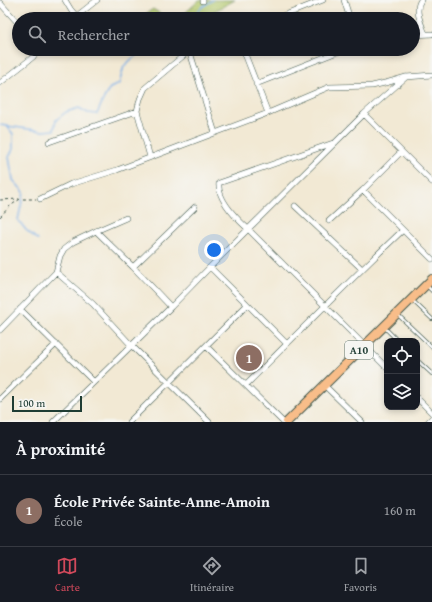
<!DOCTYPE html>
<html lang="fr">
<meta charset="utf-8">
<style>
:root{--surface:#171b24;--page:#20242c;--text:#f1f3f6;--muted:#9ea1a6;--line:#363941;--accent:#d1495b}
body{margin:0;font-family:"Gentium Book Plus",serif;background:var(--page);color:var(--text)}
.controls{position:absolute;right:12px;bottom:12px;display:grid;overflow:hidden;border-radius:8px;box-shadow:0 2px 6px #0003}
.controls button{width:36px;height:36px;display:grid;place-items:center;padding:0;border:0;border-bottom:1px solid var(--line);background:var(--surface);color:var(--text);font:20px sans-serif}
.scale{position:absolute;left:12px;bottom:10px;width:70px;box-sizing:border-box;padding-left:4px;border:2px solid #1f3d34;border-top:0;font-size:11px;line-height:14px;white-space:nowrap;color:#1f3d34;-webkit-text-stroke:3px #f6f6f2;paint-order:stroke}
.you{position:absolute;left:214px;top:250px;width:14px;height:14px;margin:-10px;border:3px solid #fff;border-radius:50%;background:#1a73e8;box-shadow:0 0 0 6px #1a73e833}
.badge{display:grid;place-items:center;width:26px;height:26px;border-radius:50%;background:var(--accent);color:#fff;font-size:13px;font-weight:700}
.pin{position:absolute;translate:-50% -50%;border:2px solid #fff;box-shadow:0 1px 4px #0006}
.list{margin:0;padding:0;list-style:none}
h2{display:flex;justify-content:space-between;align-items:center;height:52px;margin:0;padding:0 16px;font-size:17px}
h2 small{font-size:13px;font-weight:400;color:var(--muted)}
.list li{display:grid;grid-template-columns:26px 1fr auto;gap:12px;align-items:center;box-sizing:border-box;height:72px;padding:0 16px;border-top:1px solid var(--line)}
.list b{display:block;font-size:15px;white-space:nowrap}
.list p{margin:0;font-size:13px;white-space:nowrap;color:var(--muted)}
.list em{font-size:13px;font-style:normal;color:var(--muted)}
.icon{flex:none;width:22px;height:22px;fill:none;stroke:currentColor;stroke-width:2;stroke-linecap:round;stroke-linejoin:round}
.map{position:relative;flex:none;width:432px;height:422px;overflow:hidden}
.search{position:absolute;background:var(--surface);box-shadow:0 2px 6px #0003;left:12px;right:12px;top:12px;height:44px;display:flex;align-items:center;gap:10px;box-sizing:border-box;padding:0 14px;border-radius:22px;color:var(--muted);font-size:15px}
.sheet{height:124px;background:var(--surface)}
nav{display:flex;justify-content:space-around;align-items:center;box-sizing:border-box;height:56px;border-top:1px solid var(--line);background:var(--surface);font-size:11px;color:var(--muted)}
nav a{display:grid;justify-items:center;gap:2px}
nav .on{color:var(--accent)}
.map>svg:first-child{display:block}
</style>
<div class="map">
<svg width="432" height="422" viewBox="0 0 432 422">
<rect width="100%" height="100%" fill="#f6f6f2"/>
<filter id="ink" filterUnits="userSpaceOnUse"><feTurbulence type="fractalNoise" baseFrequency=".025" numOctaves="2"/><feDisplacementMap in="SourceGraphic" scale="8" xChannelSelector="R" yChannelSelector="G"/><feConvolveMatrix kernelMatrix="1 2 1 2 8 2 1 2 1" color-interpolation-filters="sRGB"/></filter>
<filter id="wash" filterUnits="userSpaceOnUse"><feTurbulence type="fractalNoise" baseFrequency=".012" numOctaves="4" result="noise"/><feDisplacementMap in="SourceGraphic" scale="16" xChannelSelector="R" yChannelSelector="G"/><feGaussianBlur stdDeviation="0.9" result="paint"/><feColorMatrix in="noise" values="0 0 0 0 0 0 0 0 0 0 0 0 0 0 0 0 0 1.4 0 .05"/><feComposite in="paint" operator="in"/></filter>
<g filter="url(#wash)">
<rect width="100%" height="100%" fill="#f2e9d4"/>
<path fill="#b3c86c" stroke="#698250" d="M199 0H235L200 19H179Z
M153 9 169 19H138Z"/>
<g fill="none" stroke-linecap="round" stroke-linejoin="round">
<path stroke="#7aafe8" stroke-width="1.5" d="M191 19 202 7 213 0
M0 125 7 126 13 134V149L9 157 13 180 24 192 18 220 26 230 38 240
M7 126 43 131 54 130 56 120 66 112 79 108 88 113 97 114 104 98 110 88 119 84 124 66 143 49"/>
</g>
</g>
<g filter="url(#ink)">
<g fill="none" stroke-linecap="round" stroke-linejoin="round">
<g stroke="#3f574c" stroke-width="4">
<path id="lane" d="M427 286 432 291
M412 300 432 319
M397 314 432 347
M384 327 398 341
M417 360 432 374"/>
</g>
<g stroke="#3f574c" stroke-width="6">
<path id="street" d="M65 0 71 10 79 19
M203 0V1
M344 0 350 19
M421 0C414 10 421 23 425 34
M0 3 19 24
M73 19 97 0
M275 19 323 0
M413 35 432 34
M189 49 215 133
M243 49 268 113
M0 83 33 57 39 49
M256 84 345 49
M364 114 432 182
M49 142 137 111
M336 142 219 183C217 199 237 219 248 229L387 368
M150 157 137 111 140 99 145 88 189 51
M363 190 432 259
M40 199 71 184 117 170 215 133 268 113 329 87 372 86 389 82 406 77 432 75
M295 206 362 269
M329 221 363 190 401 152
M96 231 133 267 171 307
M133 267 195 207
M210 267 287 344
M56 272 93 304 131 345 209 422
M20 309 94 382
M0 330 56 272 60 256 64 249 73 242 96 231 126 218
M206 346 283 422
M246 385C298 333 350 280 403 230
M324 385 362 422
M417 398 432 413
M0 399 56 344
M53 422 171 307 210 267 364 114 406 77
M129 422 247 305
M428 422 432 418"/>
</g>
<g stroke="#3f574c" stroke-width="10">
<path id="primary" d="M287 422 432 279"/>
</g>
<path stroke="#3f574c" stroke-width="1" stroke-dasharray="3 3" stroke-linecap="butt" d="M0 200 19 199
M0 217 9 207 20 199H36"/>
<use href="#lane" stroke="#fff" stroke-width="2.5"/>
<use href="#street" stroke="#fff" stroke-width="5"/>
<use href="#primary" stroke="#f8bd89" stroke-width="8"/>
</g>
</g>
<g text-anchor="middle" stroke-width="3" stroke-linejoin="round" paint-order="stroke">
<rect fill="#f6f6f2" stroke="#60746d" stroke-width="1" x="345" y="341" width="28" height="18" rx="3"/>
<g font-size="11" font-weight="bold" fill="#1f3d34">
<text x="359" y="354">A10</text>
</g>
</g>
</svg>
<div class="controls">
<button><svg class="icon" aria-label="locate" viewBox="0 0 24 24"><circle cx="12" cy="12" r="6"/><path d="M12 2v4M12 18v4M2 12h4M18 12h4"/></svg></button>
<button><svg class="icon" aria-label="layers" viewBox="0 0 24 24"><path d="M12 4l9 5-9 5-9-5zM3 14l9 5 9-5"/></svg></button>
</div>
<div class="scale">100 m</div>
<div class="you"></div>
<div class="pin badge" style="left:249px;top:358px;background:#8d6e63">1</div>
<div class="search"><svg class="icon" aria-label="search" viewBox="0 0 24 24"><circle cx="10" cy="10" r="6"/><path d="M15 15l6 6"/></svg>Rechercher</div>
</div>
<section class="sheet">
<h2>À proximité<small></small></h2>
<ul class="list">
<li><span class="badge" style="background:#8d6e63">1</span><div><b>École Privée Sainte-Anne-Amoin</b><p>École</p></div><em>160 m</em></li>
</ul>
</section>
<nav>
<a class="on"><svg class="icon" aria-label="map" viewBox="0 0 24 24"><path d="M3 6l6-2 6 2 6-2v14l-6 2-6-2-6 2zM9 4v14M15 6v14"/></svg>Carte</a>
<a><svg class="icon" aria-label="directions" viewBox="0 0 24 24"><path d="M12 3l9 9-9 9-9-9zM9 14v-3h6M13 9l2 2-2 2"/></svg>Itinéraire</a>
<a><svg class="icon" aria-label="saved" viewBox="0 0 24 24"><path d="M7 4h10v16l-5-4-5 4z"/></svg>Favoris</a>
</nav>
